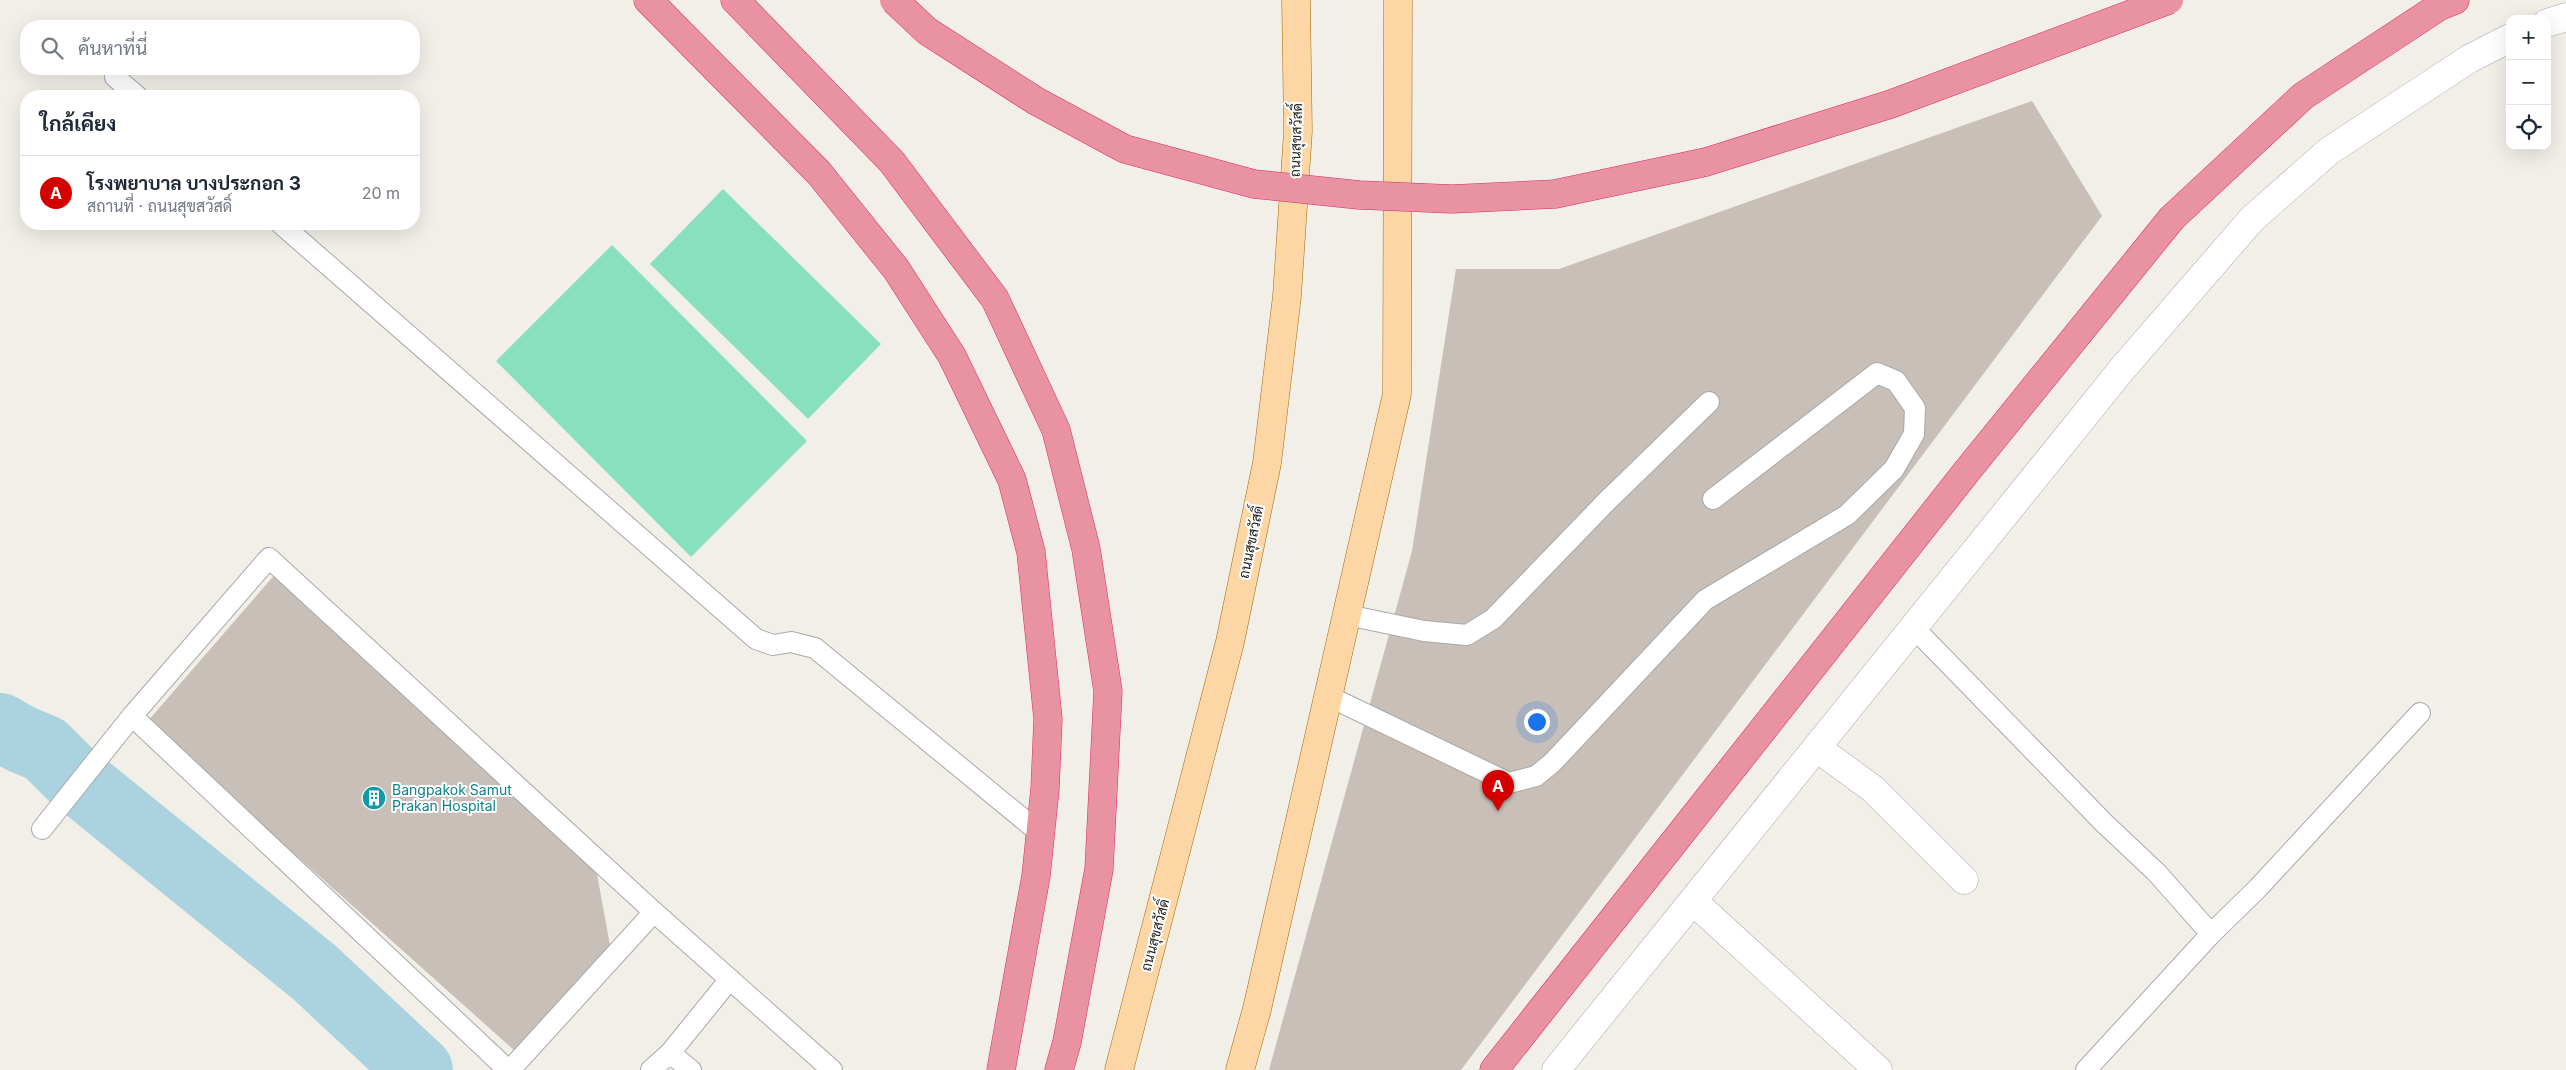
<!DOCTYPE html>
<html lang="th">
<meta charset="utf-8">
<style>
:root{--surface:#fff;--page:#f2f2f3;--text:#1f2937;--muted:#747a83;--line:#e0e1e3;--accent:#d40000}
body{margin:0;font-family:Inter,Sarabun,sans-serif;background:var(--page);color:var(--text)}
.controls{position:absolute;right:15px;top:15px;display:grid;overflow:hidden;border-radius:10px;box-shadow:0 5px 20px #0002}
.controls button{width:45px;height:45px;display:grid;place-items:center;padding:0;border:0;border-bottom:1px solid var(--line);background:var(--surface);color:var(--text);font:25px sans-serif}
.you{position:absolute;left:1536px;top:721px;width:18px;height:18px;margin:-12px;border:4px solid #fff;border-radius:50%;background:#1a73e8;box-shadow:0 0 0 8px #1a73e833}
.badge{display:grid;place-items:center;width:32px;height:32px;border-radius:50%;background:var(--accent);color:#fff;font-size:16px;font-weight:700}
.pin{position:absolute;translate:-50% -41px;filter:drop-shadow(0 1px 2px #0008)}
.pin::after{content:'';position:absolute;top:26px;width:18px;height:15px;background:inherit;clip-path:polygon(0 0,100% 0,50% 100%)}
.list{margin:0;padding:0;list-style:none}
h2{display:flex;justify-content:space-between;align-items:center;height:65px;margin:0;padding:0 20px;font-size:21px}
h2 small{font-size:16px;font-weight:400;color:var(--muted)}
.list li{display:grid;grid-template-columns:32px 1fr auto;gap:15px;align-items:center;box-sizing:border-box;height:75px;padding:0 20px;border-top:1px solid var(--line)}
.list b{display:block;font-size:19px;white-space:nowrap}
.list p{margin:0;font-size:16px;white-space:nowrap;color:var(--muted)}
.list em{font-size:16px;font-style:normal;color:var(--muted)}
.icon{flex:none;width:28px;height:28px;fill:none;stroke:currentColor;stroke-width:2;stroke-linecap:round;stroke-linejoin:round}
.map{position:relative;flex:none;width:2566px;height:1070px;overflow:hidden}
.search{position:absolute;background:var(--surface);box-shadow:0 5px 20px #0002;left:20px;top:20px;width:400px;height:55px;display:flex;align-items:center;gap:12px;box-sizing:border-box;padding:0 18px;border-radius:20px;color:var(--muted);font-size:19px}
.panel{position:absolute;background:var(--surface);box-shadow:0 5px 20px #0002;left:20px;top:90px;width:400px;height:140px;border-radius:20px}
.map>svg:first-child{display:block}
</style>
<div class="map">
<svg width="2566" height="1070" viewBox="0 0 2566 1070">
<rect width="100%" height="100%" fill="#f2efe9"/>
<path fill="#88e0be" d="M723 189 881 344 808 419 650 264Z
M612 245 807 441 691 557 496 361Z"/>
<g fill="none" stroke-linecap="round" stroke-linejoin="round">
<path stroke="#aad3df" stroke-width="68" d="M0 727 21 739 45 749 71 775 315 973 419 1070"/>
</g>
<path fill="#c7bfb8" d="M2032 101 2102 216 1461 1070H1269L1412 551 1456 269H1559Z
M277 572 597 874 611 951 515 1051 147 722Z"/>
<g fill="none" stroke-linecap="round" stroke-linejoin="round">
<g stroke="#a9a9a9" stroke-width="22">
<path id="lane" d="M115 77 137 96
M281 224 756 639 773 645 791 642 815 648 1040 833
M1347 615 1424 631 1467 635 1493 619 1606 502 1709 402
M1914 628 2104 823 2157 873 2211 934 2258 888 2420 713
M1328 696 1509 783 1536 776 1552 763 1705 600 1847 515 1894 469 1914 434 1915 408 1896 381 1877 373 1713 499
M42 829 132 716
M670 1053 691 1070
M508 1070 132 716 269 558 654 912
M510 1070 654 912 832 1070
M651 1070 670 1053 730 979
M2086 1070 2211 934"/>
</g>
<g stroke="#a9a9a9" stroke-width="29">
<path id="street" d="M2547 23 2566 17
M1817 748 1873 789 1964 880
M1693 901 1878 1070
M1556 1070 2123 368 2252 219 2329 151 2469 59 2510 38"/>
</g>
<g stroke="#a06b00" stroke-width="29">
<path id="primary" d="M1119 1070 1230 642 1267 463 1287 296 1298 131 1296 0
M1240 1070 1257 1009 1397 394 1398 0"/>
</g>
<g stroke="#dc2a67" stroke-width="29">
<path id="highway" d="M648 0 819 173 896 269 952 356 1012 480 1031 552 1048 719 1045 789 1036 876 1001 1070
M735 0 892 162 995 299 1056 430 1086 549 1108 691 1099 869 1067 1042 1059 1070
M1494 1070 1967 471 2172 218 2303 96 2440 6 2455 0"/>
</g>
<use href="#lane" stroke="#fff" stroke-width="20"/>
<use href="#street" stroke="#fff" stroke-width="28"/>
<use href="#primary" stroke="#fcd6a4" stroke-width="28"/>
<use href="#highway" stroke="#e892a2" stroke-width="28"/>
<g stroke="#dc2a67" stroke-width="29" stroke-linecap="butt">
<path id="highway-bridge" d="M894 0 927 31 1036 101 1125 149 1254 184 1359 195 1452 199 1555 194 1706 162 1891 104 2169 0"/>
</g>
<use href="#highway-bridge" stroke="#e892a2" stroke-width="28"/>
</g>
<defs>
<g id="building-disc" transform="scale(1.25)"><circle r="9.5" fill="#0f9aa8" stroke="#fff"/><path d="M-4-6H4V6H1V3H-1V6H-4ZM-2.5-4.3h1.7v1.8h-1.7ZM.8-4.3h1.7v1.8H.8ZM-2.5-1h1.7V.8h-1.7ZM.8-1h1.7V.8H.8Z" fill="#fff"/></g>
</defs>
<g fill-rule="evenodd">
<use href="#building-disc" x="374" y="798"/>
</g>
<g text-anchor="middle" stroke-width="4" stroke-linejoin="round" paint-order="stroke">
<g font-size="14" fill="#222" stroke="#fff">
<text transform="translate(1296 140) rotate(-88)" y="5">ถนนสุขสวัสดิ์</text>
<text transform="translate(1251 542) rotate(-78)" y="5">ถนนสุขสวัสดิ์</text>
<text transform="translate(1155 935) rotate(-75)" y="5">ถนนสุขสวัสดิ์</text>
</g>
<g font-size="14" fill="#0d838f" stroke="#fff" text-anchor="start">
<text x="392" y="795">Bangpakok Samut<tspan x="392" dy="16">Prakan Hospital</tspan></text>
</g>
</g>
</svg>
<div class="controls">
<button>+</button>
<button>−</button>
<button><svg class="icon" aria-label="locate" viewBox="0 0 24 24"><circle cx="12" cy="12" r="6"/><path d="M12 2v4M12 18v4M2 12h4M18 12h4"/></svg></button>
</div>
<div class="you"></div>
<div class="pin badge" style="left:1498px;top:811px">A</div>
<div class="search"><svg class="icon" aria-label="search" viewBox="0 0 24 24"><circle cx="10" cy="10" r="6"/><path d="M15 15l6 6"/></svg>ค้นหาที่นี่</div>
<section class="panel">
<h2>ใกล้เคียง<small></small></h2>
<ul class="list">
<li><span class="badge">A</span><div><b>โรงพยาบาล บางประกอก 3</b><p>สถานที่ · ถนนสุขสวัสดิ์</p></div><em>20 m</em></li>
</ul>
</section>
</div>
